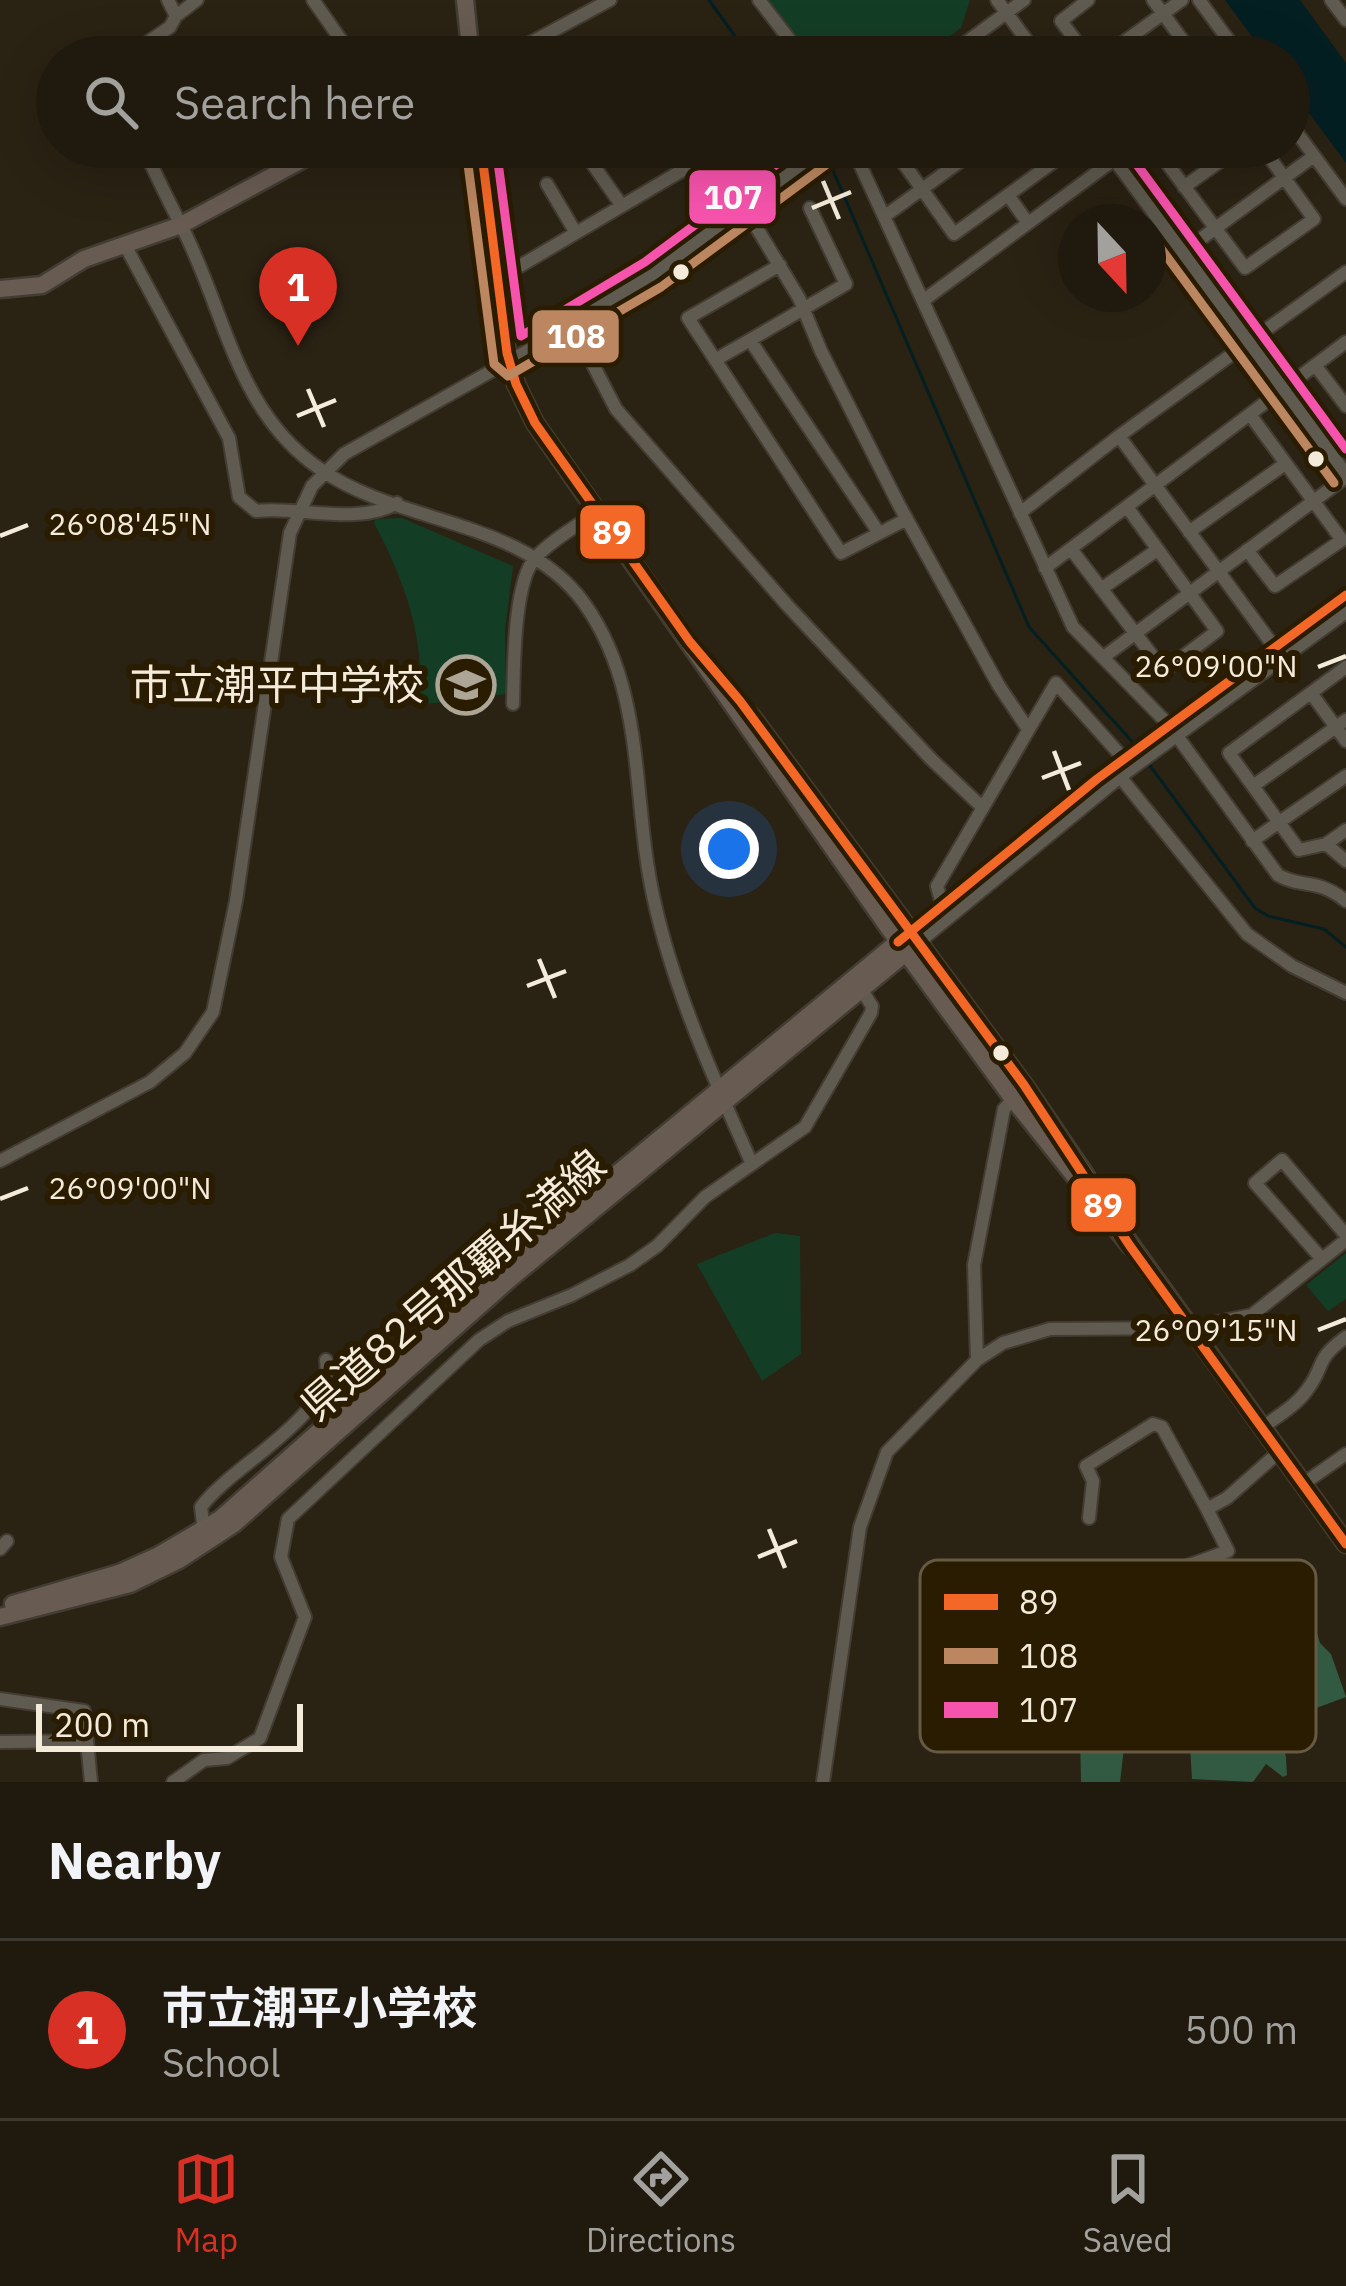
<!DOCTYPE html>
<meta charset="utf-8">
<style>
:root{--surface:#201a0e;--page:#2d271c;--text:#f1f3f6;--muted:#a2a19e;--line:#3d382e;--accent:#d93025}
body{margin:0;font-family:"IBM Plex Sans","Noto Sans JP",sans-serif;background:var(--page);color:var(--text)}
.compass{position:absolute;left:1058px;top:204px;width:108px;height:108px;border-radius:50%;background:var(--surface);box-shadow:0 12px 48px #0002;rotate:158deg}
.scale{position:absolute;left:36px;bottom:30px;width:267px;box-sizing:border-box;padding-left:12px;border:6px solid #f4ebdb;border-top:0;font-size:33px;line-height:42px;white-space:nowrap;color:#f4ebdb;-webkit-text-stroke:9px #2a1c01;paint-order:stroke}
.you{position:absolute;left:729px;top:849px;width:42px;height:42px;margin:-30px;border:9px solid #fff;border-radius:50%;background:#1a73e8;box-shadow:0 0 0 18px #1a73e833}
.badge{display:grid;place-items:center;width:78px;height:78px;border-radius:50%;background:var(--accent);color:#fff;font-size:39px;font-weight:700}
.pin{position:absolute;translate:-50% -99px;filter:drop-shadow(0 3px 6px #0008)}
.pin::after{content:'';position:absolute;top:63px;width:42px;height:36px;background:inherit;clip-path:polygon(0 0,100% 0,50% 100%)}
.list{margin:0;padding:0;list-style:none}
h2{display:flex;justify-content:space-between;align-items:center;height:156px;margin:0;padding:0 48px;font-size:51px}
h2 small{font-size:39px;font-weight:400;color:var(--muted)}
.list li{display:grid;grid-template-columns:78px 1fr auto;gap:36px;align-items:center;box-sizing:border-box;height:180px;padding:0 48px;border-top:3px solid var(--line)}
.list b{display:block;font-size:45px;white-space:nowrap}
.list p{margin:0;font-size:39px;white-space:nowrap;color:var(--muted)}
.list em{font-size:39px;font-style:normal;color:var(--muted)}
.icon{flex:none;width:66px;height:66px;fill:none;stroke:currentColor;stroke-width:2;stroke-linecap:round;stroke-linejoin:round}
.map{position:relative;flex:none;width:1346px;height:1782px;overflow:hidden}
.search{position:absolute;background:var(--surface);box-shadow:0 12px 48px #0002;left:36px;right:36px;top:36px;height:132px;display:flex;align-items:center;gap:30px;box-sizing:border-box;padding:0 42px;border-radius:66px;color:var(--muted);font-size:45px}
.sheet{height:336px;background:var(--surface)}
nav{display:flex;justify-content:space-around;align-items:center;box-sizing:border-box;height:168px;border-top:3px solid var(--line);background:var(--surface);font-size:33px;color:var(--muted)}
nav a{display:grid;justify-items:center;gap:6px}
nav .on{color:var(--accent)}
.map>svg:first-child{display:block}
</style>
<div class="map">
<svg width="1346" height="1782" viewBox="0 0 1346 1782">
<rect width="100%" height="100%" fill="#2a2213"/>
<path fill="#143d26" d="M767 0H970L961 28 921 57H812Z
M402 518 513 566 505 630 506 694 418 705C428 643 403 577 374 523L375 519Z
M775 1233 800 1236 801 1354 762 1381 697 1264Z
M1346 1253V1299L1328 1311 1306 1285Z"/>
<path fill="#325a42" d="M1295 1559 1320 1643 1331 1654 1346 1697 1276 1723 1286 1757 1287 1775 1283 1777 1266 1764 1253 1782 1192 1779 1189 1729 1192 1668 1223 1652 1227 1645 1267 1635 1250 1584Z
M1089 1607 1124 1634 1122 1638 1087 1627 1100 1679 1108 1692 1112 1691 1125 1644 1133 1643 1122 1696 1164 1719 1159 1730 1133 1726 1126 1731 1120 1782H1081L1080 1735 1063 1689Z"/>
<path fill="#041f22" d="M1225 0H1300L1346 63V163L1289 86V57H1267Z"/>
<g fill="none" stroke-linecap="round" stroke-linejoin="round">
<path stroke="#041f22" stroke-width="3" d="M709 0 750 57
M826 154 1029 627 1136 746
M1148 763 1255 908 1268 916 1324 929 1346 947"/>
<g stroke="#433c32" stroke-width="16">
<path id="minor" d="M168 0 176 16
M313 0 353 57
M759 0 803 57
M997 0 1039 57
M1153 0 1195 57
M1199 0 1241 57
M1331 0 1346 20
M126 57 170 27 176 16 197 0
M504 57 610 0
M946 57 1024 0
M1088 57 1061 21 1088 0
M1103 57 1182 0
M1289 122 1346 199
M143 147C156 175 169 202 183 229 226 314 236 411 320 469 399 525 522 518 584 603 647 691 631 799 654 900 674 991 714 1079 752 1164
M708 147 799 298 821 351 899 505 999 686 1028 729
M852 147 1073 627 1169 725 1278 875C1302 889 1316 877 1346 901
M892 147 954 234 1059 158 1051 147
M1105 147 1346 474
M1155 147 1245 268 1314 219 1262 147
M587 156 622 206
M547 184 576 233
M1184 187 1240 147
M1008 195 1028 223
M810 208 846 284 750 340 879 533
M885 216 980 147
M126 247 229 438 239 497 256 511C300 506 358 526 397 503
M1183 252 1314 156
M780 265 688 318 841 553 907 519
M496 275 508 273 722 147
M924 300 1115 159
M572 324 616 409 787 605 931 759 983 808
M715 360 750 340
M1315 365 1346 406
M1119 436 1275 648
M1020 513 1119 436 1346 272
M1189 532 1285 464
M1071 549 1164 671 1217 631 1127 507
M1247 550 1275 586 1342 540 1251 416
M1045 568 1346 342
M1101 589 1157 550
M1105 656 1346 477
M1346 667 1229 753 1299 850 1326 844 1346 861
M1311 693 1346 741
M513 704C514 669 513 581 536 557 553 539 577 526 597 512
M1117 773 1247 934 1292 966 1346 993
M1253 786 1346 720
M1252 841 1346 776
M1326 844 1346 830
M942 904 937 886 1056 683 1124 759
M911 931 1097 779 1346 595
M919 942 1120 777 1346 612
M0 1161 150 1082 185 1053 213 1012 236 901 290 533 312 486 344 454 529 350 653 274 825 147
M475 1256 496 1284
M1322 1259 1255 1183 1282 1160 1346 1235
M977 1360 974 1265 1004 1109 1013 1099
M1262 1428C1277 1416 1296 1406 1307 1390 1326 1365 1314 1360 1346 1337
M1303 1484 1346 1454
M1089 1518 1093 1481 1086 1466 1153 1424 1162 1427 1207 1509
M209 1530 203 1523 201 1507C231 1465 335 1416 326 1360
M0 1549 7 1541
M1189 1567 1216 1633 1242 1623 1214 1557
M1166 1575 1181 1612
M1148 1661 1119 1591 1228 1551 1207 1509 1227 1498 1279 1452
M0 1699 84 1711 91 1782
M0 1742 86 1741
M173 1782 204 1760 227 1758 260 1738 305 1617 281 1557 288 1519 479 1340 508 1321 572 1295 630 1265 657 1246 705 1197 805 1127 871 1013 872 1006 859 986
M823 1782 860 1527 887 1452 977 1360 1003 1343 1050 1329 1189 1328 1252 1315 1346 1240"/>
</g>
<g stroke="#433c32" stroke-width="21">
<path id="major" d="M465 0 471 57
M481 147 507 353 516 384 535 423 906 953 1013 1099 1130 1246
M0 289 42 285 84 259 181 225 326 147
M752 717 1024 1085 1086 1176
M1126 1238 1346 1544
M13 1604 119 1573 159 1555 220 1519 504 1267 911 931
M0 1617 130 1584 179 1560 234 1524 511 1278 919 942"/>
</g>
<use href="#minor" stroke="#605b50" stroke-width="12"/>
<use href="#major" stroke="#685b52" stroke-width="16"/>
<g stroke="#2a1c01" stroke-width="18">
<path id="bus-1" d="M481 147 507 353 516 384 535 423 690 642 740 701 1024 1085 1130 1246 1346 1544
M898 942 1097 779 1346 595"/>
</g>
<g stroke="#2a1c01" stroke-width="18">
<path id="bus-2" d="M466 149 494 364 508 376 661 287 834 159
M1148 231 1334 483"/>
</g>
<g stroke="#2a1c01" stroke-width="18">
<path id="bus-3" d="M496 147 521 336 645 262 800 147
M1124 147 1346 449"/>
</g>
<use href="#bus-1" stroke="#f36827" stroke-width="9"/>
<use href="#bus-2" stroke="#bb8660" stroke-width="9"/>
<use href="#bus-3" stroke="#f653ac" stroke-width="9"/>
</g>
<path fill="none" stroke="#f4ebdb" stroke-width="4.5" d="M823 181 839 219M812 208 851 192M308 389 324 427M297 416 336 400M0 536 28 525M1318 667 1346 656M1054 751 1069 790M1042 778 1081 763M539 959 555 998M527 986 566 971M0 1199 28 1188M1318 1330 1346 1319M769 1529 785 1568M758 1557 797 1541"/>
<defs>
<g id="school-ring" transform="scale(3)"><circle r="9.5" fill="#2a1c01" stroke="#ada595" stroke-width="1.5"/><path d="M0-5L7-2L0 1L-7-2ZM-4 1L0 2.5L4 1V4Q0 6-4 4Z" fill="#ada595"/></g>
</defs>
<g fill-rule="evenodd">
<use href="#school-ring" x="466" y="685"/>
</g>
<g fill="#f4ebdb" stroke="#2a1c01" stroke-width="4.5">
<circle cx="681" cy="272" r="10"/>
<circle cx="1316" cy="459" r="10"/>
<circle cx="1001" cy="1053" r="10"/>
</g>
<g text-anchor="middle" stroke-width="12" stroke-linejoin="round" paint-order="stroke">
<g font-size="42" fill="#f4ebdb" stroke="#2a1c01" text-anchor="end">
<text x="424" y="700">市立潮平中学校</text>
</g>
<g font-size="42" fill="#f4ebdb" stroke="#2a1c01">
<text transform="translate(453 1285) rotate(-41)" y="15">県道82号那覇糸満線</text>
</g>
</g>
<rect x="920" y="1560" width="396" height="192" rx="18" fill="#2a1c01" stroke="#675a42" stroke-width="3"/>
<rect x="944" y="1594" width="54" height="16" fill="#f36827"/>
<rect x="944" y="1648" width="54" height="16" fill="#bb8660"/>
<rect x="944" y="1702" width="54" height="16" fill="#f653ac"/>
<g font-size="33" fill="#f4ebdb">
<text x="1019" y="1614">89</text>
<text x="1019" y="1668">108</text>
<text x="1019" y="1722">107</text>
</g>
<g font-size="30" text-anchor="middle" fill="#f4ebdb" stroke="#2a1c01" stroke-width="12" stroke-linejoin="round" paint-order="stroke">
<text x="130" y="535">26°08'45"N</text>
<text x="1216" y="677">26°09'00"N</text>
<text x="130" y="1199">26°09'00"N</text>
<text x="1216" y="1341">26°09'15"N</text>
</g>
<g stroke="#2a1c01" stroke-width="4.5">
<rect x="687" y="168" width="91" height="58" rx="12" fill="#f653ac"/>
<rect x="530" y="308" width="91" height="57" rx="12" fill="#bb8660"/>
<rect x="578" y="503" width="69" height="58" rx="12" fill="#f36827"/>
<rect x="1069" y="1176" width="69" height="58" rx="12" fill="#f36827"/>
</g>
<g font-size="33" text-anchor="middle" font-weight="bold" fill="#fff">
<text x="733" y="209">107</text>
<text x="576" y="348">108</text>
<text x="612" y="544">89</text>
<text x="1103" y="1217">89</text>
</g>
</svg>
<svg class="compass" viewBox="-18 -18 36 36"><path d="M0-13l5 13h-10z" fill="#e53935"/><path d="M0 13l5-13h-10z" fill="#a2a19e"/></svg>
<div class="scale">200 m</div>
<div class="you"></div>
<div class="pin badge" style="left:298px;top:346px">1</div>
<div class="search"><svg class="icon" aria-label="search" viewBox="0 0 24 24"><circle cx="10" cy="10" r="6"/><path d="M15 15l6 6"/></svg>Search here</div>
</div>
<section class="sheet">
<h2>Nearby<small></small></h2>
<ul class="list">
<li><span class="badge">1</span><div><b>市立潮平小学校</b><p>School</p></div><em>500 m</em></li>
</ul>
</section>
<nav>
<a class="on"><svg class="icon" aria-label="map" viewBox="0 0 24 24"><path d="M3 6l6-2 6 2 6-2v14l-6 2-6-2-6 2zM9 4v14M15 6v14"/></svg>Map</a>
<a><svg class="icon" aria-label="directions" viewBox="0 0 24 24"><path d="M12 3l9 9-9 9-9-9zM9 14v-3h6M13 9l2 2-2 2"/></svg>Directions</a>
<a><svg class="icon" aria-label="saved" viewBox="0 0 24 24"><path d="M7 4h10v16l-5-4-5 4z"/></svg>Saved</a>
</nav>
